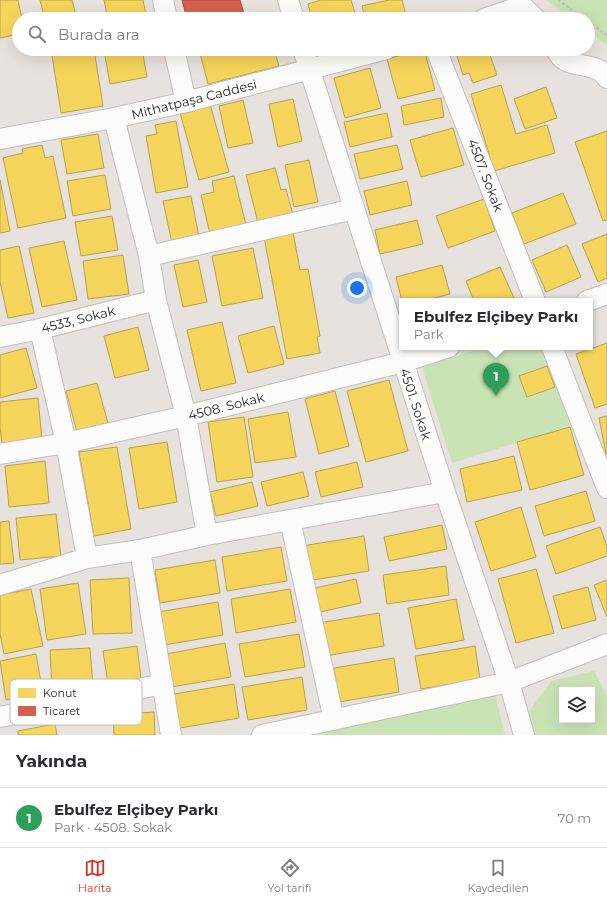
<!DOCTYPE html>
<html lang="tr">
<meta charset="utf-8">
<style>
:root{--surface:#fff;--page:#f7f7f7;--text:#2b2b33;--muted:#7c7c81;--line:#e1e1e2;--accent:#d93025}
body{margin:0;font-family:Montserrat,sans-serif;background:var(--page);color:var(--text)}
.controls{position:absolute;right:12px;bottom:12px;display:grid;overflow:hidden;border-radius:0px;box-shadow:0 4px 16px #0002}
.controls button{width:36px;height:36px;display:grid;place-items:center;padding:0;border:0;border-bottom:1px solid var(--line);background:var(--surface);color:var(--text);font:20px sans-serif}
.you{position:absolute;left:357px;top:288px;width:14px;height:14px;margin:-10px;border:3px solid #fff;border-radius:50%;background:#1a73e8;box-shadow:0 0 0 6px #1a73e833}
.badge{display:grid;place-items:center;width:26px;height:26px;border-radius:50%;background:var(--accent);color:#fff;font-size:13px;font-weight:700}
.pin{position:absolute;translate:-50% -33px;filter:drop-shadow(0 1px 2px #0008)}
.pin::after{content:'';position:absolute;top:21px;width:14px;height:12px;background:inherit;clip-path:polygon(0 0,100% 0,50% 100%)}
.popup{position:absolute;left:399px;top:298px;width:194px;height:52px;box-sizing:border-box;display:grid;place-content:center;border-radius:0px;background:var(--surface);filter:drop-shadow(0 1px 3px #0005);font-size:13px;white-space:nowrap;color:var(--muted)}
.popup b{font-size:15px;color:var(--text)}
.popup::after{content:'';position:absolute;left:50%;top:100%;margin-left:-8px;border:8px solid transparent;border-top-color:var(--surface)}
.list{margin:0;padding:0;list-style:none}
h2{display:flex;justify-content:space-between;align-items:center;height:52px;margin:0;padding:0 16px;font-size:17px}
h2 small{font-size:13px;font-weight:400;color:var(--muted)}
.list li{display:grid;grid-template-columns:26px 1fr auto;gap:12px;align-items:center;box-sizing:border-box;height:60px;padding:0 16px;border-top:1px solid var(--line)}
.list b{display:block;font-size:15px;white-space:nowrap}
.list p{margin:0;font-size:13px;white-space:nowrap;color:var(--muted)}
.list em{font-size:13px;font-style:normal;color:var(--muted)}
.icon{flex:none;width:22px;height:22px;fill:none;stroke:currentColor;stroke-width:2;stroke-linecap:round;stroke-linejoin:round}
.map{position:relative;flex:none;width:607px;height:735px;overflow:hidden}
.search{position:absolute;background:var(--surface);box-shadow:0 4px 16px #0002;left:12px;right:12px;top:12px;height:44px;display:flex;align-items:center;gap:10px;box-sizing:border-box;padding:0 14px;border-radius:22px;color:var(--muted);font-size:15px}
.sheet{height:112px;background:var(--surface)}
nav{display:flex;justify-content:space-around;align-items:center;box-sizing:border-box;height:56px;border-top:1px solid var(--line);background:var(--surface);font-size:11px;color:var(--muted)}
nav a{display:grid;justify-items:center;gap:2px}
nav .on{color:var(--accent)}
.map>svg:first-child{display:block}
</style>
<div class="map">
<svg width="607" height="735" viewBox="0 0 607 735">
<rect width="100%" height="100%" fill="#e7e2dd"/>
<path fill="#c9e3b5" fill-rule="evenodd" d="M546 0H607V45L588 31V19H572Z
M484 347H545L570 426 452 463 422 367Z
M594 671 607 696V735H535L529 711 551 681ZM562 690H592V720H562Z
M495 694 505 735H315Z"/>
<path fill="#f6d55c" stroke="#b8a14c" d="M0 0H18L22 19H19V34L0 38Z
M40 0H72L77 19H45Z
M104 0H143L147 19H108Z
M321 0H351L357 19H312L308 4Z
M389 0H402L407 19H365L362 6Z
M51 49H94L103 106 61 113Z
M108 49H142L147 77 110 84 104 50Z
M199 49H274L279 66 208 84Z
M424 49 435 90 398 99 387 59Z
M467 49H488L497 75 473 83 469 73 463 75 456 53Z
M370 68 381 108 345 118 334 78Z
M501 85 516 134 547 125 555 153 494 171 471 94Z
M546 87 557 118 525 129 514 99Z
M441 98 444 117 404 125 401 106Z
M293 99 302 141 278 147 269 104Z
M243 100 253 143 228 148 219 106Z
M210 104 229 172 199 180 180 113Z
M387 113 392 137 350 147 344 122Z
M176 121 188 187 156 193 146 136 157 134 155 125Z
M453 128 464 165 421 177 410 140Z
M607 131V220L603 221 575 142Z
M98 134 104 168 67 174 61 140Z
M42 145 45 158 53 156 66 218 18 228 3 158 23 153 22 149Z
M397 145 403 169 360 179 354 154Z
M309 160 318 202 294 207 285 165Z
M275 168 281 190 286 189 293 215 258 223 246 175Z
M105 175 111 209 73 216 67 181Z
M234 176 246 225 210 234 201 195 214 192 212 181Z
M0 180 10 231 0 233Z
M407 181 412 205 370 215 364 191Z
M563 193 576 224 524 244 512 213Z
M191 196 200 242 173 248 163 201Z
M484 199 495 231 448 248 436 216Z
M112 216 118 250 81 256 75 222Z
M417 220 423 244 380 254 375 230Z
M293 232 300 270 308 269 320 336 317 337 320 353 287 359 264 237Z
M607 234V278L598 282 582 244Z
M64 241 77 300 42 307 29 248Z
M567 245 581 277 546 292 532 260Z
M19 246 34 313 8 318 0 282V250Z
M253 248 263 298 222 306 212 256Z
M123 255 129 294 88 299 83 261Z
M198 260 207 302 183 307 174 265Z
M442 265 450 294 423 301H402L396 277Z
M500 267 514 298 508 301H474L466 281Z
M222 322 236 383 201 391 187 330Z
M274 326 284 364 248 373 238 336Z
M138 327 149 370 115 378 104 336Z
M607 343V404L595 408 576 354Z
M26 348 37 388 0 398V355Z
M547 366 555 387 527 397 519 376Z
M389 380 408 451 366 462 347 391Z
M97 383 108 423 77 432 66 391Z
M335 391 349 446 319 454 305 399Z
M38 398 42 440 2 444 0 428V402Z
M288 412 296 457 255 463 248 419Z
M607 416V454H606L599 418Z
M244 417 253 477 217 482 208 422Z
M570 427 584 475 530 490 517 442Z
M167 442 177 502 139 509 129 448Z
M117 447 131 529 94 536 79 452Z
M514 456 522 490 467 502 460 469Z
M45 461 49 503 9 507 5 466Z
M357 462 363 487 321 497 315 472Z
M303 472 309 496 267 506 261 482Z
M252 482 258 506 216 516 210 492Z
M586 491 595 521 544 536 535 506Z
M521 507 536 557 491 571 475 522Z
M56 514 61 556 20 560 16 518Z
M9 521 14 563 0 564V522Z
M442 525 447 549 389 561 384 537Z
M600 527 607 546V556L556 574 546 546Z
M364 536 369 571 307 581 302 546Z
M281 547 287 581 227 591 222 557Z
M215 560 220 593 160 603 155 570Z
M446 566 449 595 387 604 383 575Z
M536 569 554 633 516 643 498 579Z
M129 578 132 633 93 634 90 580Z
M356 579 361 603 320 612 315 588Z
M607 580V617L594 585Z
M78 583 86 634 47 640 40 589Z
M588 587 596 620 562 629 553 596Z
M31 589 43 646 4 654 0 634V595Z
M290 589 296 622 236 633 231 599Z
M456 599 464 640 416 649 408 608Z
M218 602 223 635 164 645 158 612Z
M379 613 384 646 325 656 319 623Z
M299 634 305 667 245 677 239 644Z
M225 643 231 677 171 687 166 654Z
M137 646 141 679 108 684 103 651Z
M475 646 480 679 421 689 415 656Z
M90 648 93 687 52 690 50 650Z
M36 654 43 694 6 700 0 661Z
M394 658 399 692 339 702 334 668Z
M302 677 307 710 248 720 242 687Z
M234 684 239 718 180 728 174 694Z
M154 712 155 735H114L113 715Z
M55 724 57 735H18V731Z"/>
<path fill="#d6604d" stroke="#a24f42" d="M182 0H240L244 14 226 19H187Z"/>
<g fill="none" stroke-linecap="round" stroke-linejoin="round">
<g stroke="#c0bebf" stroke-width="22">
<path id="minor" d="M163 0 167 19
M288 0 294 19
M484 19 522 6 536 19
M174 49 186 102
M303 49 445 492 509 682 524 735
M436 49 535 301
M555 49C557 51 559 55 561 57 572 69 597 61 607 78
M114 118 149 256 156 300 186 416 207 535
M0 139 114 118 186 102 386 49
M149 256 354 209
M587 301 607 294
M40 329 66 443 87 558
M0 337 40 329 156 300
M552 347 607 488
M0 454 66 443 186 416 403 362 449 347
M290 520 334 720
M140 550 171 735
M0 585 87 558 140 550 207 535 445 492
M0 717 163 684
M262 735 509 682 607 644"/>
</g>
<path stroke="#c3c2c2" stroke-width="2.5" stroke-dasharray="3 2" stroke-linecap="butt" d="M558 0 585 19
M588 22 607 35"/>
<use href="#minor" stroke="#fbfbfa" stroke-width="20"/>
</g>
<g text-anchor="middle" stroke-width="4" stroke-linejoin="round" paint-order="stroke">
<g font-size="13" fill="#282828" stroke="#fff">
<text transform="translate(194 99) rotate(-14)" y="5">Mithatpaşa Caddesi</text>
<text transform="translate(486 175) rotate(69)" y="5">4507. Sokak</text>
<text transform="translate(78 319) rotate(-14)" y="5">4533, Sokak</text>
<text transform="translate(416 404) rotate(72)" y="5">4501. Sokak</text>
<text transform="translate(226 406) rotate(-14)" y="5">4508. Sokak</text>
</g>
</g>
<rect x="10" y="679" width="132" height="46" rx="6" fill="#fff" stroke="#bebebe" stroke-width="1"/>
<rect x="18" y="688" width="18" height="10" fill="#f6d55c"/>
<rect x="18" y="706" width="18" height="10" fill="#d6604d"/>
<g font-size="11" fill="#282828">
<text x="43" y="697">Konut</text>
<text x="43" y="715">Ticaret</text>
</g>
</svg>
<div class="controls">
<button><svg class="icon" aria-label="layers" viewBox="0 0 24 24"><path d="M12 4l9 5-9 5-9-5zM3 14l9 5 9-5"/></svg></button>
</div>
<div class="you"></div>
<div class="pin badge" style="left:496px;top:396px;background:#2e9e5b">1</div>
<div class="popup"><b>Ebulfez Elçibey Parkı</b>Park</div>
<div class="search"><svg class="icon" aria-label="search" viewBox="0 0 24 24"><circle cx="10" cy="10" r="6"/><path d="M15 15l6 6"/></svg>Burada ara</div>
</div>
<section class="sheet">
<h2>Yakında<small></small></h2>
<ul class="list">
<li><span class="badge" style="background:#2e9e5b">1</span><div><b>Ebulfez Elçibey Parkı</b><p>Park · 4508. Sokak</p></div><em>70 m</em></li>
</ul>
</section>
<nav>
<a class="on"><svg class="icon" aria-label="map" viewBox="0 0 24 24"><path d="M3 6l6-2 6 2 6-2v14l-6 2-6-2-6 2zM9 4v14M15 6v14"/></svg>Harita</a>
<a><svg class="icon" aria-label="directions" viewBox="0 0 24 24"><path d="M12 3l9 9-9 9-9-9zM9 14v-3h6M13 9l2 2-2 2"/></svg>Yol tarifi</a>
<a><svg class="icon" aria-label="saved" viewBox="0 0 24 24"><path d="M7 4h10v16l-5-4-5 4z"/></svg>Kaydedilen</a>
</nav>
